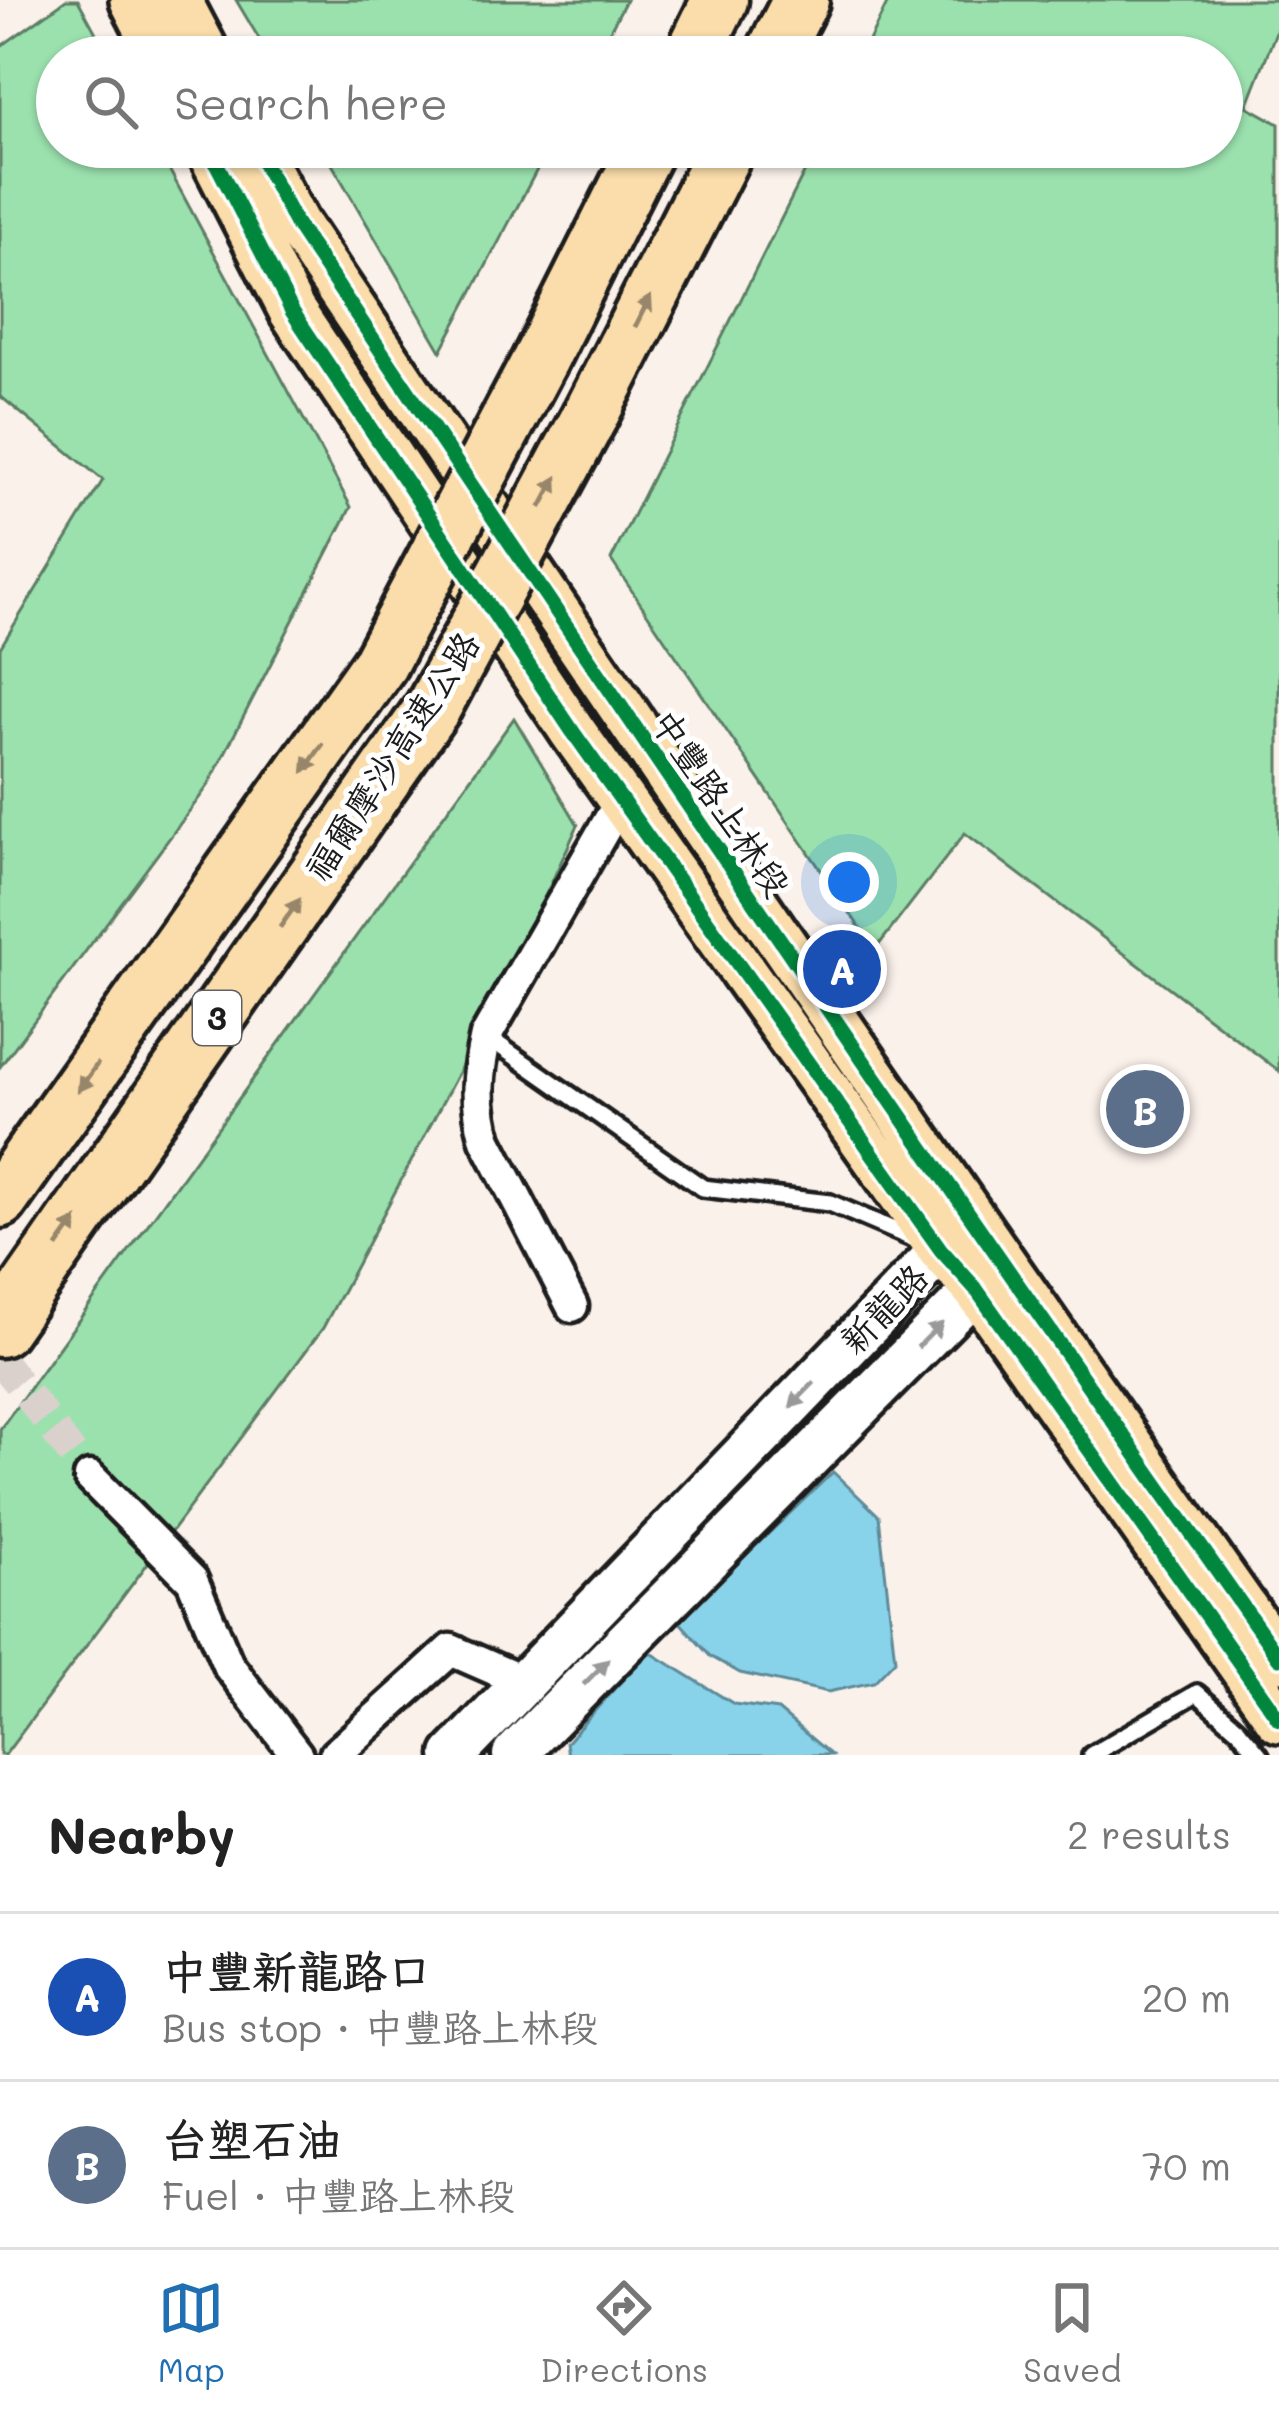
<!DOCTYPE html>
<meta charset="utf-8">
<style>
:root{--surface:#fff;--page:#f6f6f6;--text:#222;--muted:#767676;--line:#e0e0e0;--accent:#1f6fb2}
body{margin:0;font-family:Mali,"LXGW WenKai TC",sans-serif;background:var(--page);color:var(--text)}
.you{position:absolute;left:849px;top:882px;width:42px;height:42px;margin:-30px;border:9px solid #fff;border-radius:50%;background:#1a73e8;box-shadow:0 0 0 18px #1a73e833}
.badge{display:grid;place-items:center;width:78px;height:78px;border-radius:50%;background:var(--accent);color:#fff;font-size:39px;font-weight:700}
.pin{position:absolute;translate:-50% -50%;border:6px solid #fff;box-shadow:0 3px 12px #0006}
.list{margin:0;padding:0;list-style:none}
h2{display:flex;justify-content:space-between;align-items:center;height:156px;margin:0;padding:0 48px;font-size:51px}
h2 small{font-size:39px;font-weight:400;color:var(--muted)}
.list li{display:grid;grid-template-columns:78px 1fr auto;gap:36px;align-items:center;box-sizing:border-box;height:168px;padding:0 48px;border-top:3px solid var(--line)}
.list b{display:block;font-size:45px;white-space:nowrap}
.list p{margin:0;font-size:39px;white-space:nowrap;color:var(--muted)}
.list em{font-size:39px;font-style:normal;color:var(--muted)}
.icon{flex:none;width:66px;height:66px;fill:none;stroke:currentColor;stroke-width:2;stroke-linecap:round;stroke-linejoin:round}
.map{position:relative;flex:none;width:1279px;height:1755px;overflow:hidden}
.search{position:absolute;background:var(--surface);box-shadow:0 3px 9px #0004;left:36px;right:36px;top:36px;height:132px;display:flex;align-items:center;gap:30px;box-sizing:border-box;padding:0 42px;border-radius:66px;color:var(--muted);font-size:45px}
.sheet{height:492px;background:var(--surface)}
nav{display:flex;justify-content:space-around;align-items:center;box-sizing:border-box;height:168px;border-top:3px solid var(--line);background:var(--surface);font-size:33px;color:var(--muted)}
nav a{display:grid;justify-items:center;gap:6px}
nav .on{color:var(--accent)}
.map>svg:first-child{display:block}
</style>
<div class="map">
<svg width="1279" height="1755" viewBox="0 0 1279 1755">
<rect width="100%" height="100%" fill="#fbf1eb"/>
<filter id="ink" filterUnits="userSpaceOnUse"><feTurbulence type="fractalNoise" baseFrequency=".00833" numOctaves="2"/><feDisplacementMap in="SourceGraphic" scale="24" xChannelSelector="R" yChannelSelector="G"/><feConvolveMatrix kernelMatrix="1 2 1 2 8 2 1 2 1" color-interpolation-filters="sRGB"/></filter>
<g filter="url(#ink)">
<path fill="#9be1ae" stroke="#5c7e65" stroke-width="3" d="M66 0H78L109 57H57V147H157L351 507 208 786 0 1067V648L103 480 0 396V47Z
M236 0H626L596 57H270Z
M889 0H1279V24L1247 106 1279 124V1071L965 833 875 950 611 560 817 147H1222V57H861Z
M322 147H549L441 351Z
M514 718 578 825 504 986 323 1328 5 1755H0V1429Z"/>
<path fill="#89d3ea" stroke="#5d8a98" stroke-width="3" d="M833 1472 879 1516 895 1660 874 1682 828 1692 740 1673 710 1656 678 1620Z
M648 1651 734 1704 778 1710 831 1755H568L566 1743Z"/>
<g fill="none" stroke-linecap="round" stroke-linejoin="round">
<path stroke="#dad1cc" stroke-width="30" stroke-dasharray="30 15" stroke-linecap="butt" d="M0 1359 90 1477"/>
<g stroke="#1c1c1c" stroke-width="24">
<path id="lane" d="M486 1036 703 1188 830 1203 919 1241
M1091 1755 1197 1693 1238 1729 1260 1755"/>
</g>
<g stroke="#1c1c1c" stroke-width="39">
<path id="street" d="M572 1306 486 1140C475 1102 477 1074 486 1036L622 798
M90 1477 192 1580 228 1665 297 1755
M335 1755 451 1650 524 1682"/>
</g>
<g stroke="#1c1c1c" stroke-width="51">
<path id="secondary" d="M454 1755 941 1250 980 1233 976 1289 514 1755"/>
</g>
<g stroke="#1c1c1c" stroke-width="54">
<path id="primary" d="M133 0 162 57
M178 0 208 57
M208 147 292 311 573 732 941 1250 976 1289 1279 1719
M255 147 296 224C618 706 945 1184 1279 1658"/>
</g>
<g stroke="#1c1c1c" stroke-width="63">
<path id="highway" d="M692 57 720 0
M772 57 801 0
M540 360 647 147
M590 416 727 147
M0 1200 380 663
M0 1329 434 706"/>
</g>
<use href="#lane" stroke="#fff" stroke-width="15"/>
<use href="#street" stroke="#fff" stroke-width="30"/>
<use href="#secondary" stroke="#fff" stroke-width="42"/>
<use href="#primary" stroke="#fbddab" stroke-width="45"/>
<use href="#highway" stroke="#fbddab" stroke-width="54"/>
<g stroke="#1c1c1c" stroke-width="63" stroke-linecap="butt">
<path id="highway-bridge" d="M380 663 540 360
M434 706 590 416"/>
</g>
<use href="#highway-bridge" stroke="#fbddab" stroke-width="54"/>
<g stroke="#fff" stroke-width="22">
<path id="cycleway" d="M208 147 292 311 573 732 941 1250 976 1289 1279 1719
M255 147 296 224C618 706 945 1184 1279 1658"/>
</g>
<use href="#cycleway" stroke="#00873e" stroke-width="15"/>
</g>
<defs><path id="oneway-solid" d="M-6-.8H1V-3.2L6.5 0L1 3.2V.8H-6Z" transform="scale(3)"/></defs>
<g fill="#97866b">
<use href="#oneway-solid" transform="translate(643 311) rotate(-63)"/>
<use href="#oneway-solid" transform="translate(549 492) rotate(-62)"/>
<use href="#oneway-solid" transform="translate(313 758) rotate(125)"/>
<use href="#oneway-solid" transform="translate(290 913) rotate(-55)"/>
<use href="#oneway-solid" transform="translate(88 1077) rotate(125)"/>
<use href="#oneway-solid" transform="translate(67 1233) rotate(-55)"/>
</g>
<g fill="#999">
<use href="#oneway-solid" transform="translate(930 1335) rotate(-45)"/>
<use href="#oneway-solid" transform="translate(802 1395) rotate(134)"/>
<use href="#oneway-solid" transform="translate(596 1672) rotate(-45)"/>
</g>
</g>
<g text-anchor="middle" stroke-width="10" stroke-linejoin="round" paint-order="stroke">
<rect fill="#fff" stroke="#606060" stroke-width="3" x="193" y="991" width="48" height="54" rx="9"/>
<g font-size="33" font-weight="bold" fill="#1c1c1c">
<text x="217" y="1030">3</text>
</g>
<g font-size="36" fill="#1c1c1c" stroke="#fff">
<text transform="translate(392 756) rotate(-57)" y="13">福爾摩沙高速公路</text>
<text transform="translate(721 803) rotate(56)" y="13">中豐路上林段</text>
<text transform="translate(884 1309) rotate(-46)" y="13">新龍路</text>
</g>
</g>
</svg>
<div class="you"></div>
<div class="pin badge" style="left:842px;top:969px;background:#1a4fb4">A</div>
<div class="pin badge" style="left:1145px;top:1109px;background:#5c6f8a">B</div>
<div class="search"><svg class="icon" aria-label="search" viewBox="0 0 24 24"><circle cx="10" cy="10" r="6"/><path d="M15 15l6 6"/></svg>Search here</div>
</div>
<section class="sheet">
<h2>Nearby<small>2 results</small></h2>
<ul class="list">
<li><span class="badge" style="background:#1a4fb4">A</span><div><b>中豐新龍路口</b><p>Bus stop · 中豐路上林段</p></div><em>20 m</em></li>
<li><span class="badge" style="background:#5c6f8a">B</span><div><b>台塑石油</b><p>Fuel · 中豐路上林段</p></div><em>70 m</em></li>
</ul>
</section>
<nav>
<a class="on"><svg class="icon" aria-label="map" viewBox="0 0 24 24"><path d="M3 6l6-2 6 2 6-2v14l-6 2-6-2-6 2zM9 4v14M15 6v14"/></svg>Map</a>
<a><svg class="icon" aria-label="directions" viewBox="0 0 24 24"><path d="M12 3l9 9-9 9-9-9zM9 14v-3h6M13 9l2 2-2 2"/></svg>Directions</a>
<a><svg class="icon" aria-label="saved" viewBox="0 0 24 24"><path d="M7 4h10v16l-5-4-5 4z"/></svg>Saved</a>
</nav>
